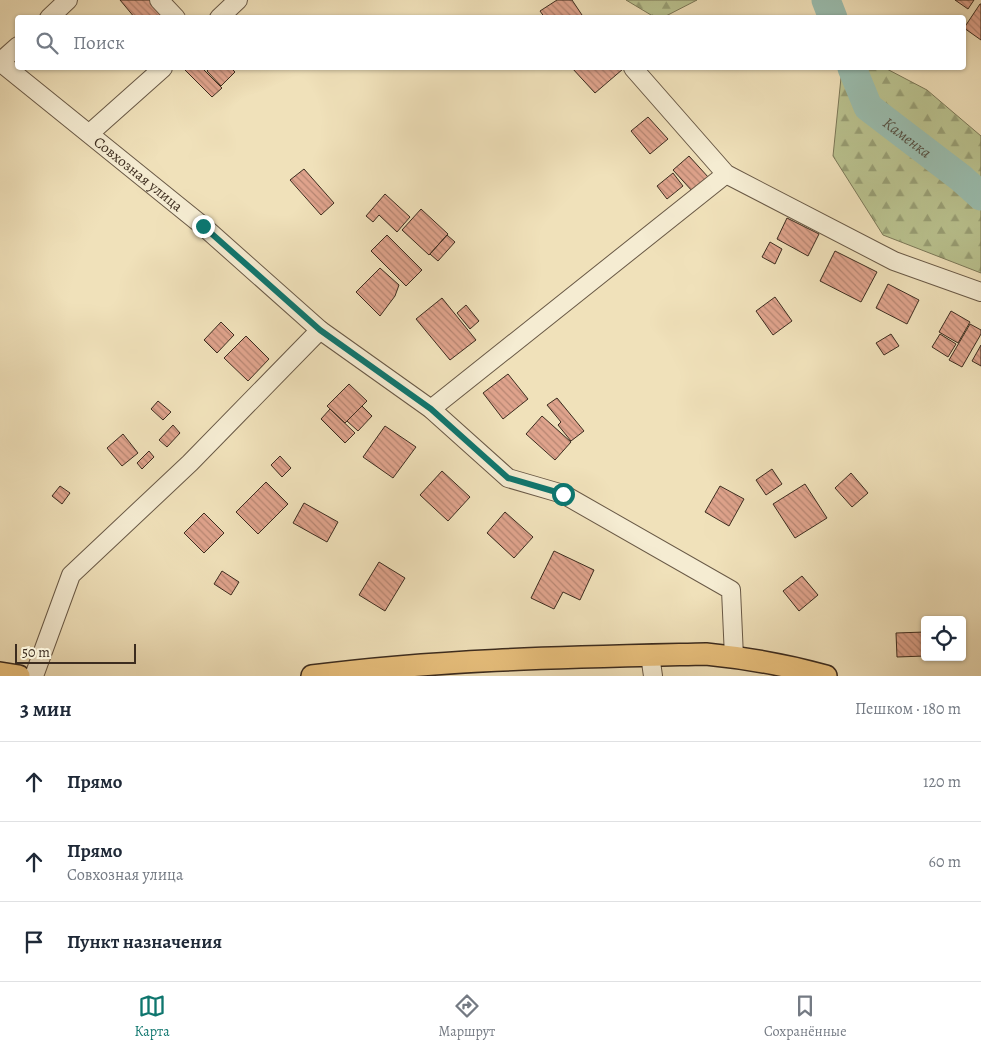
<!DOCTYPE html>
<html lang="ru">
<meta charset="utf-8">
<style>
:root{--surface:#fff;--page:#f2f2f3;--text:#1f2937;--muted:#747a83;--line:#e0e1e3;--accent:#0f766e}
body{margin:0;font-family:Alegreya,serif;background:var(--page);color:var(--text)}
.controls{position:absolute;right:15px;bottom:15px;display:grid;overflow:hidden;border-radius:5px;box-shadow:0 1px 4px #0004}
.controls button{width:45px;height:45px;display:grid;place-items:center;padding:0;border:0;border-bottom:1px solid var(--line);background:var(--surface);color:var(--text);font:25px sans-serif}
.scale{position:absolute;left:15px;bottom:12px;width:121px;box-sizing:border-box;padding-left:5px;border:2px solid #3c2c1f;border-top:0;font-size:14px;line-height:18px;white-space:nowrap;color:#3c2c1f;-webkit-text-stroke:4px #f5ecd2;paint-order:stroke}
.stop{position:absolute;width:15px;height:15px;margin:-11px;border:4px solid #0f766e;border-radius:50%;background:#fff}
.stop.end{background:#0f766e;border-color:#fff;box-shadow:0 1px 5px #0008}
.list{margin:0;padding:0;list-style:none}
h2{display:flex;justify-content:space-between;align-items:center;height:65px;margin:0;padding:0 20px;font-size:21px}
h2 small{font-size:16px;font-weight:400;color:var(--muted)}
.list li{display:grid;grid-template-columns:32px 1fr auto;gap:15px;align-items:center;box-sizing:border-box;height:80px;padding:0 20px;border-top:1px solid var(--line)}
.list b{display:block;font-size:19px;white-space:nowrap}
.list p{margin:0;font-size:16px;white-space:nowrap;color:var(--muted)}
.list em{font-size:16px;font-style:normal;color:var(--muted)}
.icon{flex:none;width:28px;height:28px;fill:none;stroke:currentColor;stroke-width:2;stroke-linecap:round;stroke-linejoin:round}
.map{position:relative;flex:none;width:981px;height:676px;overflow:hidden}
.search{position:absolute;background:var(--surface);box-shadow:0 1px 4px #0004;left:15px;right:15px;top:15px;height:55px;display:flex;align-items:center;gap:12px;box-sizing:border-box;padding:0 18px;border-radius:5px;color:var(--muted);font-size:19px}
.sheet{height:305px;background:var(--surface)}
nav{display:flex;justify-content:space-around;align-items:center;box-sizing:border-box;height:70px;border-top:1px solid var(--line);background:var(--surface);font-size:14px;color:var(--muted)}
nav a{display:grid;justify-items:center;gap:2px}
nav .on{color:var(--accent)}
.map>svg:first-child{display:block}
</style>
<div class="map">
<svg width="981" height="676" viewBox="0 0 981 676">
<defs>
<pattern id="forest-firs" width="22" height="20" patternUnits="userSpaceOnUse" patternTransform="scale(1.25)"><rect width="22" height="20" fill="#bac390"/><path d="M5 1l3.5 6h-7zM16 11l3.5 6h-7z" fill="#989f75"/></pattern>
<pattern id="building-back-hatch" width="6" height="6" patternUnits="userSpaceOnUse" patternTransform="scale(1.25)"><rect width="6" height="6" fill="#dfa38c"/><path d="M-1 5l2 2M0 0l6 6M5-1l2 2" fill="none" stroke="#b68572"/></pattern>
</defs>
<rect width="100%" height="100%" fill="#f0e1ba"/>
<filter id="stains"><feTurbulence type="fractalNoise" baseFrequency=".004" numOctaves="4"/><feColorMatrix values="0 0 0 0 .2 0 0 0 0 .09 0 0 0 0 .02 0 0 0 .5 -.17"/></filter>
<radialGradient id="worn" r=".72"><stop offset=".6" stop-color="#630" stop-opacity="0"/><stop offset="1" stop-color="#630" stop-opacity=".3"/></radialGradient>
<path fill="url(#forest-firs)" stroke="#7b7858" d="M626 0H697L664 17 656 18Z
M842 68H885L927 90 981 136V273L883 235 833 156Z"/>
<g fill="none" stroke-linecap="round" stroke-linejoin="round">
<g stroke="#9abeb0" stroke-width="29">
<path d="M826 0 833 18"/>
<path id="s1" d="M852 68 868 107 961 178 981 196"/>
</g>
</g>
<path fill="url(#building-back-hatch)" stroke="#3c2c1f" d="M120 0H158L167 18H135Z
M557 0H572L584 18H545L540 11Z
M955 0H974L968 9Z
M980 4H981V40L964 28Z
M183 68H202L222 88 212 97Z
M210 68H231L235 72 221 86 207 71Z
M572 68H622L623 69 595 93Z
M648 117 668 139 650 154 631 131Z
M689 156 709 178 693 192 673 170Z
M304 169 334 203 321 215 290 180Z
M673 173 683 186 667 199 657 186Z
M385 194 410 217 397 232 379 215 373 222 366 216Z
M421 209 448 234 429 255 402 230Z
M787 218 819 234 808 256 777 239Z
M387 235 422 270 406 286 371 251Z
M447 235 455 242 438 261 430 254Z
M770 242 782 249 775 264 762 257Z
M835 251 877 272 861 302 820 281Z
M380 268 399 285 395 296 380 316 356 292Z
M888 284 919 300 907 324 876 308Z
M775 297 792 321 773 335 756 311Z
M442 298 476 340 450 360 416 319Z
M466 305 479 321 470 329 457 313Z
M951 311 970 322 958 343 939 332Z
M221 322 234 335 217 353 204 340Z
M970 324 981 330V334L962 367 949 360Z
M891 334 899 346 884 355 876 343Z
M940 334 956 344 948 357 932 347Z
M246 336 269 359 248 381 224 358Z
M981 345V366L972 361Z
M508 374 528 399 503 419 483 393Z
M349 384 367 401 345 423 327 406Z
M557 398 584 431 571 441 558 425 561 422 547 405Z
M158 401 171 412 163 420 151 409Z
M362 406 372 416 358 431 347 421Z
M330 409 355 433 345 443 321 419Z
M542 416 571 442 555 460 526 434Z
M173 425 180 433 167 447 159 440Z
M385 426 416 447 393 478 363 457Z
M123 434 138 453 122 466 107 448Z
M149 451 154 457 142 469 137 463Z
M280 456 291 468 282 477 271 465Z
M772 469 782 484 766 495 756 480Z
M442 471 470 497 448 521 420 495Z
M851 473 868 493 852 507 835 488Z
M266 482 288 504 258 534 236 512Z
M805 484 827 518 795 538 773 504Z
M60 486 70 493 62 504 52 496Z
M720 486 744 499 729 526 705 512Z
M304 503 338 522 327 542 293 523Z
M505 512 533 537 514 558 487 533Z
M204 513 224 533 204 553 184 533Z
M554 551 594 570 580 600 563 592 554 609 531 598Z
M379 562 405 578 385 611 359 595Z
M222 571 239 582 231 595 214 584Z
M802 576 818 595 799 611 783 591Z
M925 632V656L897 657 896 633Z"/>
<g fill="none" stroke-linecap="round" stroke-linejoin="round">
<g stroke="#695946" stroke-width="20">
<g id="minor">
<path d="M159 0 176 18"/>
<path d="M49 18 68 0"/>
<path d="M219 18 238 0"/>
<path id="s2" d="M18 46 0 62 203 226 320 330 431 409 508 478 563 494 731 590 734 657"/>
<path d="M633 68 726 174 894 261 981 292"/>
<path d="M90 133 163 68"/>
<path d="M431 409 726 174"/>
<path d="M650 655 653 676"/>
<path d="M34 676 71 575 190 463 320 330"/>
</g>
</g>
<g stroke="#3c2c1f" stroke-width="24">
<path id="major" d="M0 673 19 676
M312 676C442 659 576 657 706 654 747 658 786 665 826 676"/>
</g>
<use href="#minor" stroke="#f5ecd2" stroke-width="18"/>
<use href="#major" stroke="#e8c07d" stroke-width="21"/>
</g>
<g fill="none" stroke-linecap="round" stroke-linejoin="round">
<path stroke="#0f766e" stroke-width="6" d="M203 226 320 330 431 409 508 478 563 494"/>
</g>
<g text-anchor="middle" stroke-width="5" stroke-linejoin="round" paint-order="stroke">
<g font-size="15" fill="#3c2c1f" stroke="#f5ecd2">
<text dy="5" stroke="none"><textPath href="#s2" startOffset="202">Совхозная улица</textPath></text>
</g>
<g font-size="16" font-style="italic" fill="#545043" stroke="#f5ecd2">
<text dy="6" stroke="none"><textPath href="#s1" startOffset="92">Каменка</textPath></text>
</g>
</g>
<rect width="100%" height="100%" filter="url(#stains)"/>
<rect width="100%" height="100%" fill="url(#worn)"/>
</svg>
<div class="controls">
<button><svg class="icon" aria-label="locate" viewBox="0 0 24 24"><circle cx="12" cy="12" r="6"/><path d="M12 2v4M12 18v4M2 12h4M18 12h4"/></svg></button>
</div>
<div class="scale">50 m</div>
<div class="stop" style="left:563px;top:494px"></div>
<div class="stop end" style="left:203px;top:226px"></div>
<div class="search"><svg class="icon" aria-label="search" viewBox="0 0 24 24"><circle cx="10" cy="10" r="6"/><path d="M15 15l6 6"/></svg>Поиск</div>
</div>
<section class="sheet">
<h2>3 мин<small>Пешком · 180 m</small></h2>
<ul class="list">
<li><svg class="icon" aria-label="ahead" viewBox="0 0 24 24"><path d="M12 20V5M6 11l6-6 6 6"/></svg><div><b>Прямо</b></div><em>120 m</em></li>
<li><svg class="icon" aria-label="ahead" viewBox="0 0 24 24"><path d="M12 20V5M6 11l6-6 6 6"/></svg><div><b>Прямо</b><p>Совхозная улица</p></div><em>60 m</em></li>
<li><svg class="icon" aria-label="arrive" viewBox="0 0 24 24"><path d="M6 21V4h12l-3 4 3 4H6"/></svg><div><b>Пункт назначения</b></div></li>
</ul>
</section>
<nav>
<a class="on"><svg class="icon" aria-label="map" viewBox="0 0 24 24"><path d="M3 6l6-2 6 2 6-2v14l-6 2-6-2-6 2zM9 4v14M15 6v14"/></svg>Карта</a>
<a><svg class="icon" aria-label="directions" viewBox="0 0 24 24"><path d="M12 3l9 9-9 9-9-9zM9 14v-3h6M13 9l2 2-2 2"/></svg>Маршрут</a>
<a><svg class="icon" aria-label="saved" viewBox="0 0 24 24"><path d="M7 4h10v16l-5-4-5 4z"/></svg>Сохранённые</a>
</nav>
